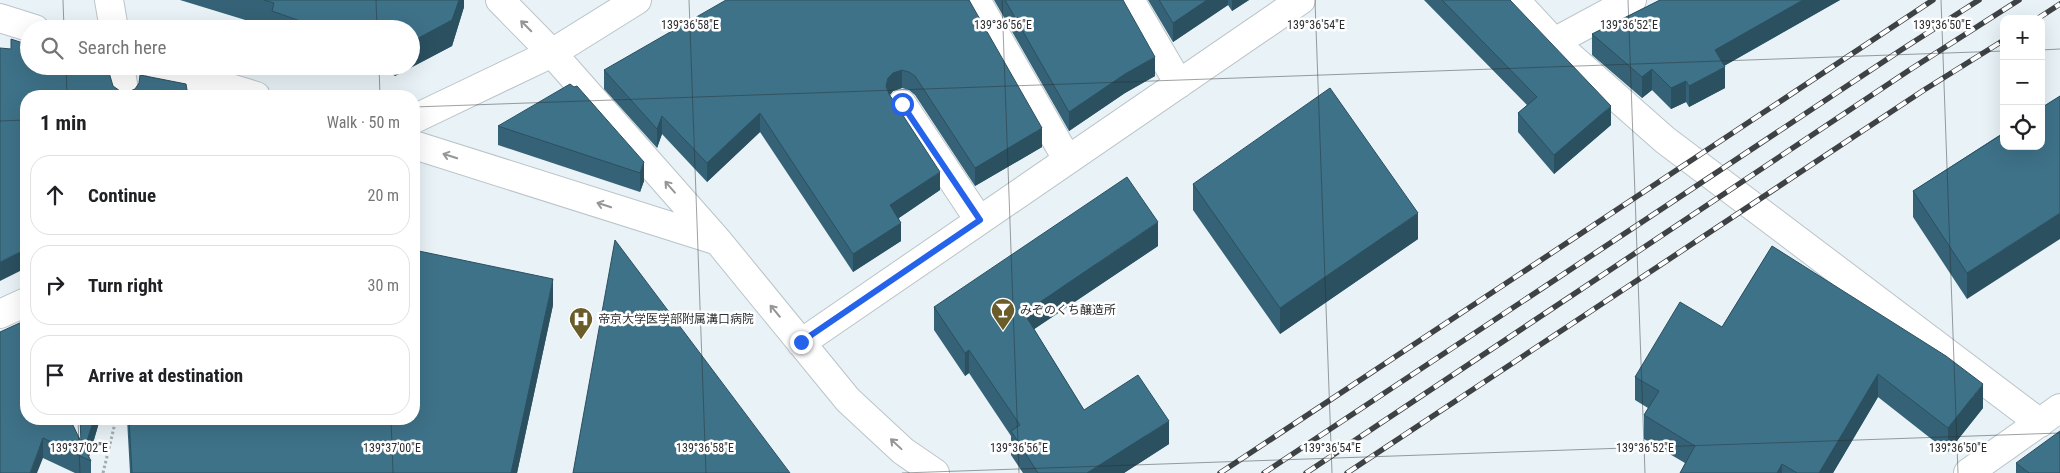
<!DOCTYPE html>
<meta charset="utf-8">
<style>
:root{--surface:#fff;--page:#f6f6f6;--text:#202124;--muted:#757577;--line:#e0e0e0}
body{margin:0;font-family:"Roboto Condensed","Noto Sans JP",sans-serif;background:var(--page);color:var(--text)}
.controls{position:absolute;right:15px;top:15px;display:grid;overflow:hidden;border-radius:10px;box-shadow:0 5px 20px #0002}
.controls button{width:45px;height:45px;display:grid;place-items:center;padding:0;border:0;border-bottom:1px solid var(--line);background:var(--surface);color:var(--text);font:25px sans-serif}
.stop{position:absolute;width:15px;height:15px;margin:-11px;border:4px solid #2563eb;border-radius:50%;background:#fff}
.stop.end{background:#2563eb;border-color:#fff;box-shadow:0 1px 5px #0008}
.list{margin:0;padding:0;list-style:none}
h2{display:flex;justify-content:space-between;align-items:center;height:65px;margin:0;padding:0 20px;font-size:21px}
h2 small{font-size:16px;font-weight:400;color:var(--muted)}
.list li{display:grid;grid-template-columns:32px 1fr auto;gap:15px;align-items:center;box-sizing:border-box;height:80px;margin:0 10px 10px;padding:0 10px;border:1px solid var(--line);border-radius:20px}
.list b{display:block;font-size:19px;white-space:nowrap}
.list em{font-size:16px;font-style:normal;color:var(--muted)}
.icon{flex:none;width:28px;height:28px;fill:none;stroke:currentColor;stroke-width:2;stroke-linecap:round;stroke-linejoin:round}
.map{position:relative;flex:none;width:2060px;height:473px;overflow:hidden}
.search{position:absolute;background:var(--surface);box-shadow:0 5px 20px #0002;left:20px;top:20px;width:400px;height:55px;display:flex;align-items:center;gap:12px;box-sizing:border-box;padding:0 18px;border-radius:28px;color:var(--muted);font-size:19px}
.panel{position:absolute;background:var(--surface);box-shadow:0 5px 20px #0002;left:20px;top:90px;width:400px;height:335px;border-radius:20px}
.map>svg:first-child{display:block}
</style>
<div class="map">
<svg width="2060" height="473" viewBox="0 0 2060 473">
<rect width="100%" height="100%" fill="#e8f2f7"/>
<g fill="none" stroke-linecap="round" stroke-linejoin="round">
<g stroke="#bac4c9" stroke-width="30">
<path id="minor" d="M109 0 114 29
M500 0 552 53 718 241 848 400 903 451 935 473
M976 0 1067 159
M1130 0 1179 84
M1515 0 1554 42 1632 0
M0 18 35 29
M1554 42 1665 140 2040 423
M120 66 125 96
M157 66 256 96
M902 104 979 220
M414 119 552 53 637 0
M414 145 718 241
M0 314 26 302
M801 343 1301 0
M1968 473 2060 408"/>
</g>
<path stroke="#a4abaf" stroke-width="3" stroke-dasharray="2.5 2.5" stroke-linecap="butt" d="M103 473 116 419"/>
<use href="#minor" stroke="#fff" stroke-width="28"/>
<g stroke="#3e4244" stroke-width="5.5">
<path id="rail" d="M2037 19 2060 4
M1220 473 1933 0
M1264 473 1901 50 1979 0
M1306 473 1911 69 2019 0
M1347 473 1924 90 2004 40"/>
</g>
<use href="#rail" stroke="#fff" stroke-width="4" stroke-dasharray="11" stroke-linecap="butt"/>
</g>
<path fill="#356276" d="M180 0H464V7L452 46 395 76 380 66H411V29H272V28Z
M969 0 1042 147 975 186 915 95 909 90 902 88 893 91 890 95 940 190 899 218 901 241 853 272 760 132 707 182 662 134 657 148 604 89V70Z
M994 0H1123L1155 76 1125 93 1069 131Z
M1148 0H1249L1232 11 1228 5 1173 42Z
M1424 0H1510L1611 125 1554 174 1518 132V113L1527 105Z
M1660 0H1840L1724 66 1725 88 1689 107 1686 102 1671 109 1652 90 1642 98 1592 55V34Z
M355 66H376L372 73Z
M2060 96 1967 299 1913 217V191Z
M498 126 644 162V181L640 192 498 145Z
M1193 184 1418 239 1280 334 1193 210Z
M1158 246 1034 329 1084 410 1169 444 1124 473H1023L1011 455V436L969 373 965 376 934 330V307Z
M1772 246 1983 408 1948 452 1878 397 1833 473H1680L1685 463 1644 439V415L1648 408 1635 400V377L1722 327Z
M553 305 517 473H130L127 419H414Z
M0 332 81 440 80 419H100L89 457 91 461V473H75L43 458Z
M2016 463 2060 473H2016Z"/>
<path fill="#2b5060" d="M459 0H464V7L452 46 395 76V66H411V42Z
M1207 0H1228V5L1173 42V23Z
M1232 0H1249L1232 11Z
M1803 0H1840L1715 71V50Z
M1155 57V76L1125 93 1069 131V112L1125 74Z
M372 66H376L372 73Z
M1725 67V88L1689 107V86Z
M1652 69V90L1642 98V77Z
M902 70V88L893 91 888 97 886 86 888 78 893 73Z
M1686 81V102L1671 109V88Z
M1611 106V125L1554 174V155Z
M760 113V132L707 182V163Z
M662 116V134L657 148V129Z
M1042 128V147L975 186V168Z
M644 162V181L640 192V173Z
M940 172V190L890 224V205Z
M1418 213V239L1280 334V308Z
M2060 213V239L1967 299V273Z
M1158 222V246L1024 336V313Z
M901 223V241L853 272V254Z
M26 249V268L0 281V262Z
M553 279V305L517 473H511Z
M969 350V373L965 376V353Z
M1878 374V397L1833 473H1819Z
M1983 384V408L1948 452V428Z
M94 419H100L88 460 86 459V444Z
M1169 421V444L1124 473H1087Z
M43 438V458L37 473H30Z
M1782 464V473H1777Z"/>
<path fill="#3e7289" stroke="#2b5060" d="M264 0H459L452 20 411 42V29H323L272 11 274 3Z
M726 0H969L1042 128 975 168 915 76 909 72 902 70 893 73 888 78 886 86 889 94 940 172 890 205 901 223 853 254 760 113 707 163 662 116 657 129 604 70Z
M1005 0H1123L1155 57 1125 74 1069 112Z
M1159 0H1207L1173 23Z
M1442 0H1510L1611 106 1554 155 1518 113 1537 97Z
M1660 0H1803L1715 50 1725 67 1689 86 1686 81 1671 88 1652 69 1642 77 1592 34Z
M11 39 29 45V66H98L108 69 113 86 120 91 128 92 135 89 139 83 140 75 186 84 188 96H26V249L0 262V48L11 49Z
M570 84 574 87 577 86 644 162 640 173 498 126Z
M1330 88 1418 213 1280 308 1193 184Z
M2060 96V213L1967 273 1913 191 2004 133V146H2041V108Z
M1127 177 1158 222 1024 313 1084 410 1138 375 1169 421 1087 473H1038L1011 431 1020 425 969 350 965 353 934 307Z
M615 240 790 473H573Z
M1772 246 1946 356 1983 384 1948 428 1878 374 1819 473H1797L1782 464 1777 473H1680L1695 446 1644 415 1659 391 1635 377 1680 302 1722 327Z
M414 250 553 279 511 473H132L129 419H414Z
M24 321 26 326V419H70L81 442 80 419H94L86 444H82L91 461 43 438 30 473H0V332Z
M2060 431V473H2029L2016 463Z"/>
<defs><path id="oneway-shaft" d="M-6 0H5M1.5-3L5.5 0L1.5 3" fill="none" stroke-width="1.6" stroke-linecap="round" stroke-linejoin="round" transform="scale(1.25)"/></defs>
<g stroke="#959698">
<use href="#oneway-shaft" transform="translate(526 26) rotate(-135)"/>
<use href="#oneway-shaft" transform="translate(450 156) rotate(-162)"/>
<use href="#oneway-shaft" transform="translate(670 187) rotate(-131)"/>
<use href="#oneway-shaft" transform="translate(604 205) rotate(-162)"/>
<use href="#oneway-shaft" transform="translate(775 311) rotate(-130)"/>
<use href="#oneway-shaft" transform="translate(896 444) rotate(-137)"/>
</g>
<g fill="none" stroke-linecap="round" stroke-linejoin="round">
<path stroke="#2563eb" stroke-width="6" d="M801 342 980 220 902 104"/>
</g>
<path fill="none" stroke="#2b2e30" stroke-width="1" stroke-opacity="0.45" d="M63 0 64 29M376 0 377 29M689 0 706 473M1002 0 1019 473M1315 0 1332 473M1628 0 1645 473M1941 0 1958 473M2041 50 2060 49M66 66 67 96M379 66 380 96M414 107 2004 51M0 121 26 120M78 419 80 473M391 419 393 473M902 473 2060 433"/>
<defs>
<g id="bar-pin" transform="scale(1.25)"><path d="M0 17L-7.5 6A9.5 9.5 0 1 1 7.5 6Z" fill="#6a5d2a" stroke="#fff"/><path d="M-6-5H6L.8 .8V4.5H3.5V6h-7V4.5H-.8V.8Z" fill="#fff"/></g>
<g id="hospital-pin" transform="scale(1.25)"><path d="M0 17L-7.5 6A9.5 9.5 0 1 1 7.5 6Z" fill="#6a5d2a" stroke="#fff"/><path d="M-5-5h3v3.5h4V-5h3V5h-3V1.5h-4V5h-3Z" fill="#fff"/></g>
</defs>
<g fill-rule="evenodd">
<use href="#bar-pin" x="1003" y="310"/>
<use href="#hospital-pin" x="581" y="319"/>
</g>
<g text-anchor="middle" stroke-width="5" stroke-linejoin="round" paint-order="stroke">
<g font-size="12" fill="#2b2e30" stroke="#fff" text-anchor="start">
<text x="1020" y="314">みぞのくち醸造所</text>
<text x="598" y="323">帝京大学医学部附属溝口病院</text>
</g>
</g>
<g font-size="12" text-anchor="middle" fill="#2b2e30" stroke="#fff" stroke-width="5" stroke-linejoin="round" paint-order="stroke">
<text x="690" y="29">139°36'58"E</text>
<text x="1003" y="29">139°36'56"E</text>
<text x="1316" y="29">139°36'54"E</text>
<text x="1629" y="29">139°36'52"E</text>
<text x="1942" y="29">139°36'50"E</text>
<text x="79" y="452">139°37'02"E</text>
<text x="392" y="452">139°37'00"E</text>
<text x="705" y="452">139°36'58"E</text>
<text x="1019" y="452">139°36'56"E</text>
<text x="1332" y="452">139°36'54"E</text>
<text x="1645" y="452">139°36'52"E</text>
<text x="1958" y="452">139°36'50"E</text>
</g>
</svg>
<div class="controls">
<button>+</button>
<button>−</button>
<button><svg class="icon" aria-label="locate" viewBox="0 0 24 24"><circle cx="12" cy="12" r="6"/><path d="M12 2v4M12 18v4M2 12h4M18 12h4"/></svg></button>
</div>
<div class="stop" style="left:902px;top:104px"></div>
<div class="stop end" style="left:801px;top:342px"></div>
<div class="search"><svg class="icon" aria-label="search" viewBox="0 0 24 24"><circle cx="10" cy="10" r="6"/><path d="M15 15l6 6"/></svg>Search here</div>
<section class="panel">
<h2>1 min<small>Walk · 50 m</small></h2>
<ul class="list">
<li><svg class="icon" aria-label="ahead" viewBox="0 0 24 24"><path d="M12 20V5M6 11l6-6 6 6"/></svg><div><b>Continue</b></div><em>20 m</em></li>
<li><svg class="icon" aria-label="right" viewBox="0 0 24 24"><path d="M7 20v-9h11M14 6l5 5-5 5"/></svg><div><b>Turn right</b></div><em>30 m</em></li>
<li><svg class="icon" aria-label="arrive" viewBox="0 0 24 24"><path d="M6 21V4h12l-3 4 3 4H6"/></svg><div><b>Arrive at destination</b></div></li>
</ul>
</section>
</div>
